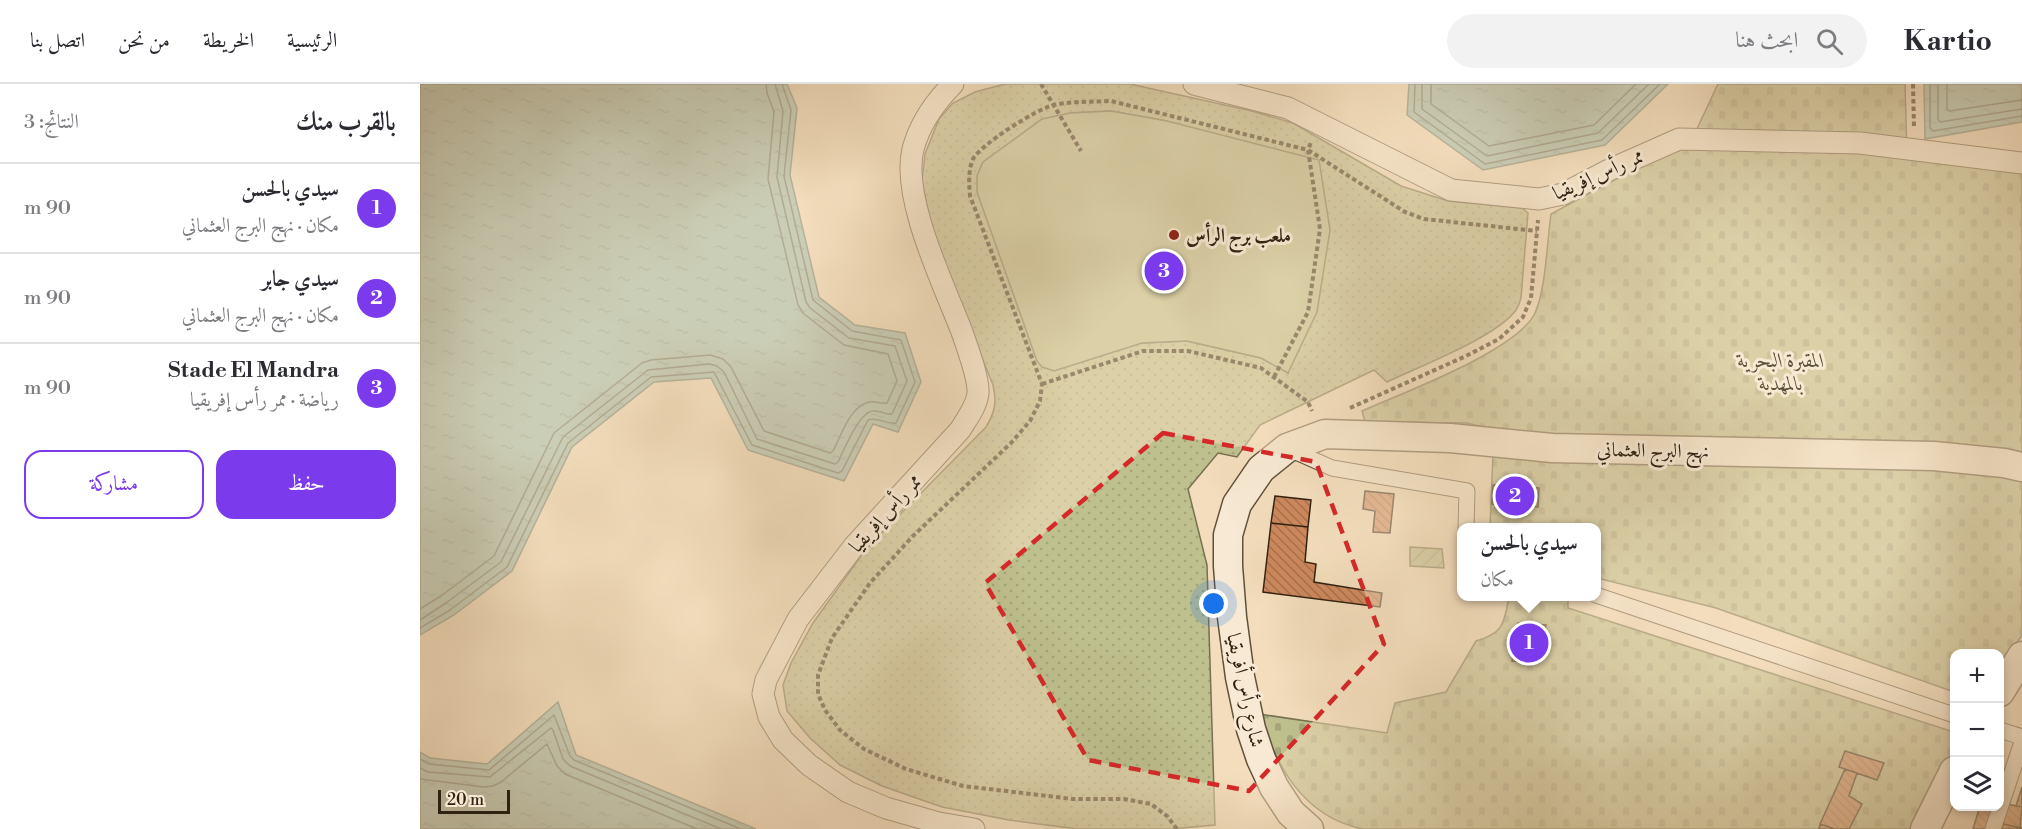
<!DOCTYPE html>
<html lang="ar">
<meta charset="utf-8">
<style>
:root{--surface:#fff;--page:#f2f2f3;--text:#2b2b33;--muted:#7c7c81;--line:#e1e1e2;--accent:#7c3aed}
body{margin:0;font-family:"Libre Bodoni",Amiri,serif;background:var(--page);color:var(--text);direction:rtl}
.controls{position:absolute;right:18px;bottom:18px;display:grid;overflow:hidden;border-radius:12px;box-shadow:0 3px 9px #0003}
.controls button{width:54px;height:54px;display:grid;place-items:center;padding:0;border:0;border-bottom:2px solid var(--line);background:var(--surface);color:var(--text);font:30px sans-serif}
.scale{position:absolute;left:18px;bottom:15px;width:72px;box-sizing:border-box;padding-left:6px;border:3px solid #302210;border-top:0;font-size:16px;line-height:21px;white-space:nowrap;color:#302210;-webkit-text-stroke:4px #f7e9d3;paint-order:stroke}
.you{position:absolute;left:794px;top:520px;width:21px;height:21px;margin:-15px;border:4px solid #fff;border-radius:50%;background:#1a73e8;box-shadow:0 0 0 9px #1a73e833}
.badge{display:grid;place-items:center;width:39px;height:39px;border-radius:50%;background:var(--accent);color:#fff;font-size:20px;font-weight:700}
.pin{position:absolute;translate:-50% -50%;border:3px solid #fff;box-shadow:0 2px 6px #0006}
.popup{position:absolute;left:1037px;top:439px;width:144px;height:78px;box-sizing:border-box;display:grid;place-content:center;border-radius:12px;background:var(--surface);filter:drop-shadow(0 2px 4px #0005);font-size:20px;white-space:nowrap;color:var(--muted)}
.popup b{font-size:22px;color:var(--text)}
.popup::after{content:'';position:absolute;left:50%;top:100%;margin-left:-12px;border:12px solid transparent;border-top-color:var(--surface)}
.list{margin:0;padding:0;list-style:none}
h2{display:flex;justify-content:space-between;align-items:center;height:78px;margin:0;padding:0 24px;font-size:26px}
h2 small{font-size:20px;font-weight:400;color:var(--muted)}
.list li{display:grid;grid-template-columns:39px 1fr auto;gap:18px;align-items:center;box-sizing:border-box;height:90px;padding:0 24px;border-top:2px solid var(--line)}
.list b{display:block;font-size:22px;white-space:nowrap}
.list p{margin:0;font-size:20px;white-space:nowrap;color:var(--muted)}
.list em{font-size:20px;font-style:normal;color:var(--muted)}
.actions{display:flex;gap:12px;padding:18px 24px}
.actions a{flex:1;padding:14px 0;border:2px solid var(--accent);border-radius:18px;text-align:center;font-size:21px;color:var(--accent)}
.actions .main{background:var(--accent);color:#fff}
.icon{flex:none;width:33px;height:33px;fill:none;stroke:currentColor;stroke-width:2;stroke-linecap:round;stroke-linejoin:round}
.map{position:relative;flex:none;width:1602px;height:745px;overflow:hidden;direction:ltr}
header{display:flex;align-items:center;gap:36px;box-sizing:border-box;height:84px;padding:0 30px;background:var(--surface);border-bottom:2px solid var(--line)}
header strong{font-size:28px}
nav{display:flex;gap:33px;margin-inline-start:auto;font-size:21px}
.search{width:420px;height:54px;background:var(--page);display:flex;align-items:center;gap:15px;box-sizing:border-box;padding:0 21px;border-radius:33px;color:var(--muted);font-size:22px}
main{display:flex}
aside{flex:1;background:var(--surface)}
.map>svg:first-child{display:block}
</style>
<header>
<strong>Kartio</strong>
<div class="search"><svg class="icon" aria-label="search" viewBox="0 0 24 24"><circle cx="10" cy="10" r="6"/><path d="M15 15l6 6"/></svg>ابحث هنا</div>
<nav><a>الرئيسية</a><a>الخريطة</a><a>من نحن</a><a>اتصل بنا</a></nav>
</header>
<main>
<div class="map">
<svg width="1602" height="745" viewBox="0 0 1602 745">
<defs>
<pattern id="grass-dots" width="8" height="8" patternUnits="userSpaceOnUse" patternTransform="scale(1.5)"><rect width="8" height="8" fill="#bec08e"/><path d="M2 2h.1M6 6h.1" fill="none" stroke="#a4a579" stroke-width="1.8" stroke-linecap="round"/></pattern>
<pattern id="cemetery-stones" width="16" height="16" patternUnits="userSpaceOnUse" patternTransform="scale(1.5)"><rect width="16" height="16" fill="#bec08e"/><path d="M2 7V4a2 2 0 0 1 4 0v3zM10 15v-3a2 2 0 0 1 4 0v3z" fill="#a4a579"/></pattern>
<pattern id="garden-furrows" width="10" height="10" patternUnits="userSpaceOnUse" patternTransform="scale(1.5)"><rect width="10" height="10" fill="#bec08e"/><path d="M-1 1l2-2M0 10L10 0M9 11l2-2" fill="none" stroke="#a4a579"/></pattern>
<pattern id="water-ripples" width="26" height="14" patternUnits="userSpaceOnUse" patternTransform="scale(1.5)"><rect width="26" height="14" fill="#9bbcaf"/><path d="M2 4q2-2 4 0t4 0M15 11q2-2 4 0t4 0" fill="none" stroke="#86a196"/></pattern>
<pattern id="building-back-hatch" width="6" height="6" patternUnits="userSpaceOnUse" patternTransform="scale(1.5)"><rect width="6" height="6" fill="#ce895e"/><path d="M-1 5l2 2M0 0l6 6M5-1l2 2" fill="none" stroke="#a8704c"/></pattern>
</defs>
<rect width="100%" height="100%" fill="#f3ddbc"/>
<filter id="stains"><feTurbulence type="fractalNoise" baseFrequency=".00333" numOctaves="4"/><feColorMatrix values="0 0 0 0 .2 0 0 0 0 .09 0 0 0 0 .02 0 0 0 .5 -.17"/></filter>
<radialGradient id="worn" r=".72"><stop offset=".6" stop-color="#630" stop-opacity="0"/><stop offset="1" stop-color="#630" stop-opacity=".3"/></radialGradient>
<path fill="url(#grass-dots)" stroke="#77714f" stroke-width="1.5" fill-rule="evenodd" d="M585 0H710L832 27 873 39 981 102 1028 117 1102 124 1108 129 1101 214C1100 218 1098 223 1096 226 1077 253 998 283 967 298L954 286 840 341 817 373 798 369 768 405 787 481 795 741 751 745H657L589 736 522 723 462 702 420 681 390 654 367 627 363 601 371 579 393 539 446 465 566 343C575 328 577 318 573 301L513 153 502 97 505 70 519 35 533 19 555 8ZM691 27 747 37 868 289 841 274 767 257 722 259 650 29Z"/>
<path fill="url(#cemetery-stones)" stroke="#77714f" stroke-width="1.5" d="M1298 0H1485L1487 73 1602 80V551L1580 583V570H1534V608L1296 524 1177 494 1176 444 1070 443 1074 346 1047 339 945 338 942 327C982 309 1097 267 1115 229 1126 205 1127 157 1131 130L1233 75 1268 64Z
M1144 512 1148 516V524L1534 648V665L1494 745H943C883 733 857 683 839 630L967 649 975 619 1026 608 1056 557C1084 549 1084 539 1089 513Z"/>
<path fill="url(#garden-furrows)" stroke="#77714f" stroke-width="1.5" d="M990 463 1022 465 1024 484 990 482Z"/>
<path fill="#bec08e" stroke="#77714f" stroke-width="1.5" d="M691 27 747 37 899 76 910 146 897 228 868 289 841 274 767 257 722 259 634 287 622 283 617 277 557 108V92L563 78 622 35 650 29Z"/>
<path fill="url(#water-ripples)" stroke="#707e6f" stroke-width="1.5" d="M0 0H367L377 24 370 91 399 213 435 241 485 249 501 298 478 348 453 340 424 397 328 366 291 294 234 298 152 363 92 487 34 531 0 551Z
M989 0H1248L1185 61 1063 86 987 31Z
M1504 0H1602V38L1505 55Z
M138 618 156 671 336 745H0V668L10 674 67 680Z"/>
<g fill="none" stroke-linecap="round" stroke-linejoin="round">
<path stroke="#666f60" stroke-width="1.5" d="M995 0 994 28 1065 80 1182 56 1240 0
M1002 0V25L1067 72 1178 49 1229 0
M1011 0V20L1069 62 1174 41 1216 0
M1510 0V44L1513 47 1602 32
M1518 0V35L1520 38 1602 25
M1527 0V25L1529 27 1602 16
M0 525 21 512 74 472 134 349 222 279 231 276 290 271 303 275 311 283 344 347 410 369 413 367C421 352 430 322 449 318 455 317 461 320 467 319L477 297 468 270 424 261 384 230 378 221 348 95 354 28 347 9 346 0
M0 536 26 519 81 478 143 353 228 286 289 280 297 282 304 288 337 355 415 380 418 378C424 366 439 328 453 327 460 326 465 331 472 330L487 297 475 262 429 254 390 224 386 218 357 93 363 27 355 0
M0 544 30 526 87 483 148 359 231 293 294 288 332 361 418 389 422 387 448 336C458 332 466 341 476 339L495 298 481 256 432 247 393 216 364 92 371 26 362 0
M0 675 9 680 69 686 134 631 150 672 154 676 321 745
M0 684 8 688 70 693 131 644 133 646 143 675 150 682 301 745
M0 695 64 703 73 702 81 698 127 660 137 682 145 690 277 745"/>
</g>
<path fill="url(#building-back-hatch)" stroke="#302210" stroke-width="1.5" d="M1073 401 1119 404 1118 423 1072 420Z
M945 407 974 410 970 449 953 448 955 427 943 425Z
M855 412 891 416 888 443 851 439Z
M851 439 888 443 885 478 896 480 894 498 962 509 960 523 843 508Z
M1098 539 1126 541 1119 579 1092 577Z
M1425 667 1464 679 1457 696 1419 683Z
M1425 685 1437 689 1429 712 1442 720 1429 745H1415L1400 740Z
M1602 703V723L1596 722Z
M1587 720 1602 723 1600 744 1583 740Z
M1560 722H1574L1567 745H1553Z
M1400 740 1415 745H1399Z
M1583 740 1602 744V745H1582Z"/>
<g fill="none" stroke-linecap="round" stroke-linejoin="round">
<g stroke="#61513b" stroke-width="17">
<path id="service" d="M867 364 912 384 1047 407 1046 444
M1176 511 1534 631
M1580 646 1602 653
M1573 745 1602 658"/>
</g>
<g stroke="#61513b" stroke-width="23">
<path id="pedestrian" d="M533 0C514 19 500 39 493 65 481 114 524 201 542 248 547 263 559 294 558 309 557 322 546 336 540 346L435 461 378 535 346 596 343 610 349 633 363 656 389 681 428 708 466 724 519 739 554 745
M774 0 868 24 1031 106 1119 115 1143 110 1189 86 1259 55 1440 59 1602 79"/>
</g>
<g stroke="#61513b" stroke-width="31">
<path id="minor" d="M1580 608 1602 572
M889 745 871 729 854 703 841 675 831 645 820 593 812 533 808 482V451L817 420 841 385 867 364 905 350 1030 354 1132 364 1514 372 1584 379 1602 383
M1505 745 1534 687"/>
</g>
<path stroke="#302210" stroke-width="4" stroke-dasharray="4.5 3" stroke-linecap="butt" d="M621 0 661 67
M1493 0 1494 44
M854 293 888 228 900 145 888 66 891 58
M622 300 723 267H768L841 284 888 318 892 327
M930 324 1046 272 1079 255 1103 233 1111 214 1118 136
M757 745 747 732 731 720 704 715H653L543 702 486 685 444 665 420 646 405 626 398 610V591L412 554 450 499 493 452 591 359 610 337 620 317 622 300 550 112C549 99 548 87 553 75 560 61 618 24 634 21 653 17 672 18 691 17L888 66 985 128 1004 135 1117 147"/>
<use href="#service" stroke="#f7e9d3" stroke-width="15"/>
<use href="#pedestrian" stroke="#f7e9d3" stroke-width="21"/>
<use href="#minor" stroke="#f7e9d3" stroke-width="28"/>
</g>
<path d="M0 0H1602V745H0ZM743 349 896 378 964 560 829 707 668 676 565 499Z" fill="#f3ddbc" fill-opacity=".55" fill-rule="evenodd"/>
<path fill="none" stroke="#d62828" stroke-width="4.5" stroke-dasharray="12 8" stroke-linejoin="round" d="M743 349 896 378 964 560 829 707 668 676 565 499Z"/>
<circle fill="#8f2418" stroke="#f7e9d3" stroke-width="2" cx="754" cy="151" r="6"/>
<g text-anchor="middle" stroke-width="6" stroke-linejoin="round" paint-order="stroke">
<g font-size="20" fill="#302210" stroke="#f7e9d3">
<text transform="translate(1178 90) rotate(-24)" y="7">ممر رأس إفريقيا</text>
<text transform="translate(1233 366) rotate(1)" y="7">نهج البرج العثماني</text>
<text transform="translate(465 429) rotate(-48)" y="7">ممر رأس إفريقيا</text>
<text transform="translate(826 606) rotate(78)" y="7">شارع رأس أفريقيا</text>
</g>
<g font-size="20" font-weight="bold" fill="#302210" stroke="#f7e9d3" text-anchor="start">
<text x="766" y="158">ملعب برج الرأس</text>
</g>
<g font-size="20" font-style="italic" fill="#5b5136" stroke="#f7e9d3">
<text x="1361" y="283">المقبرة البحرية<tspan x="1361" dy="23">بالمهدية</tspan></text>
</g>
</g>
<rect width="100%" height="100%" filter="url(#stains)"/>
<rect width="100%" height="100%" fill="url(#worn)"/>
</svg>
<div class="controls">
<button>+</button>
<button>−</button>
<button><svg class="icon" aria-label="layers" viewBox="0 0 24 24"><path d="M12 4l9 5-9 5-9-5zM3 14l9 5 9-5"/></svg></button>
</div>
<div class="scale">20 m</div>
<div class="you"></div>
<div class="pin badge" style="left:1109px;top:559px">1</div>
<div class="popup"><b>سيدي بالحسن</b>مكان</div>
<div class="pin badge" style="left:1095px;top:412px">2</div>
<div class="pin badge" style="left:744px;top:187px">3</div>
</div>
<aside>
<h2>بالقرب منك<small>النتائج: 3</small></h2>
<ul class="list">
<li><span class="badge">1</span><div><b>سيدي بالحسن</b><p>مكان · نهج البرج العثماني</p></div><em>90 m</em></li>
<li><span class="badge">2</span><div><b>سيدي جابر</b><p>مكان · نهج البرج العثماني</p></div><em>90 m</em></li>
<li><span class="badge">3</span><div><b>Stade El Mandra</b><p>رياضة · ممر رأس إفريقيا</p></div><em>90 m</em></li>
</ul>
<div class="actions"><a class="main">حفظ</a><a>مشاركة</a></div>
</aside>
</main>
